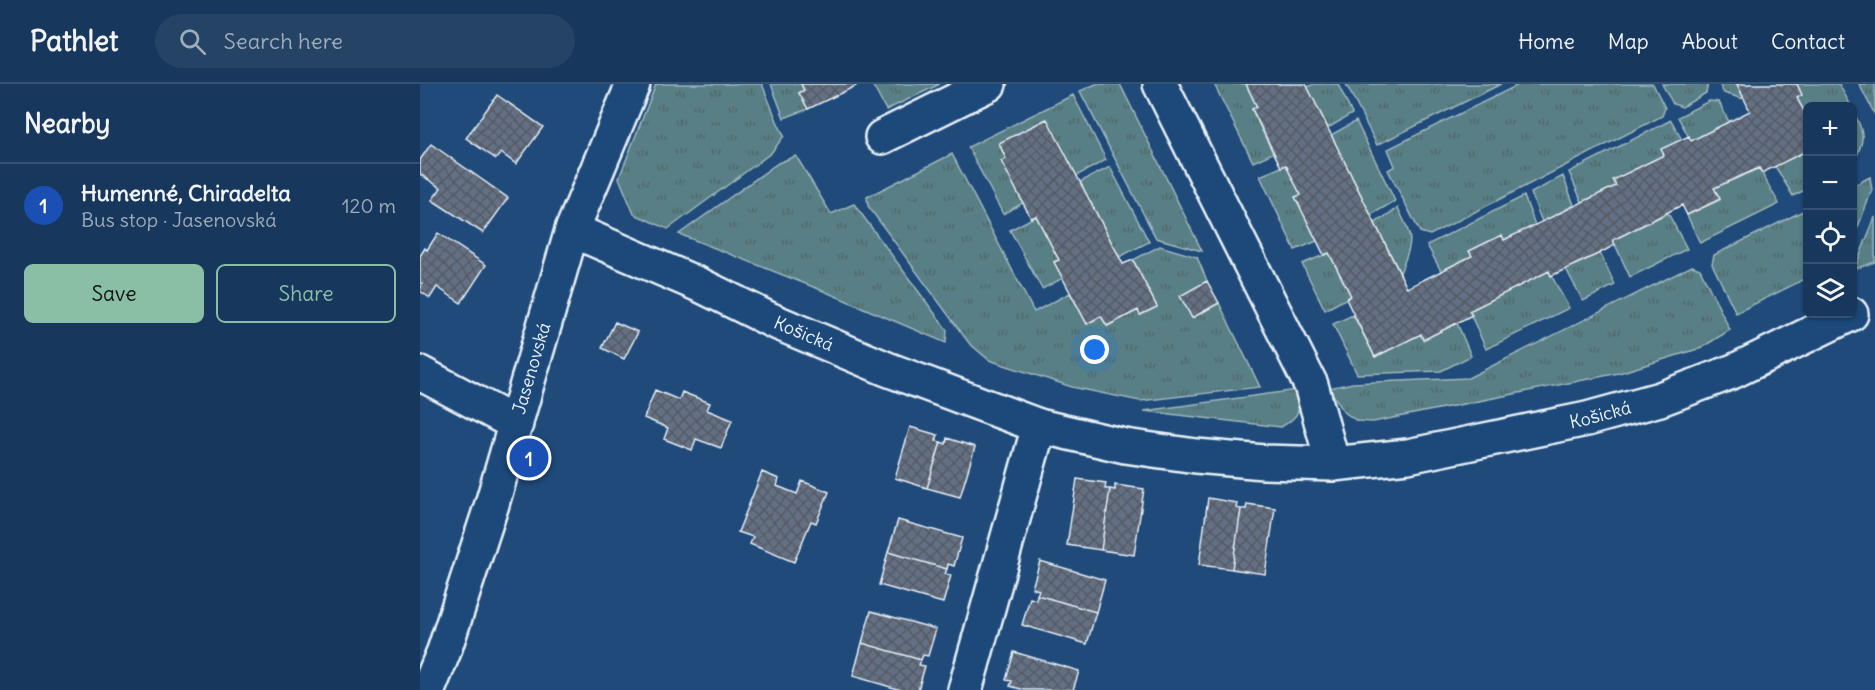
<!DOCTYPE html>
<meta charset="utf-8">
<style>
:root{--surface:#17385c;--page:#244365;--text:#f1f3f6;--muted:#9eacbb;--line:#365272;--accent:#8abfa5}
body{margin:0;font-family:Delius,sans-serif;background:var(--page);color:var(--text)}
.controls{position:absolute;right:18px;top:18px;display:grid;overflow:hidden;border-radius:9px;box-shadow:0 2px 4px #0004}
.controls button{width:54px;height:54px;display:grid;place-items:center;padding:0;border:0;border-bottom:2px solid var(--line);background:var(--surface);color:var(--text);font:30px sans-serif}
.you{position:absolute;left:675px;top:266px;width:21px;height:21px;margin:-15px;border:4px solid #fff;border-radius:50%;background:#1a73e8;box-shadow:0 0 0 9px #1a73e833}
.badge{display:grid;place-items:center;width:39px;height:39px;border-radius:50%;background:var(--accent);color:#fff;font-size:20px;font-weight:700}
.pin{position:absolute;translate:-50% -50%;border:3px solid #fff;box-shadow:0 2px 6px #0006}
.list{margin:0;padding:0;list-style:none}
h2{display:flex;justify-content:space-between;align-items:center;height:78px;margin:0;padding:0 24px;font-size:26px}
h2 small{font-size:20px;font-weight:400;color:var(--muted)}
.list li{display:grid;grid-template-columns:39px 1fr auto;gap:18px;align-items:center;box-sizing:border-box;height:84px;padding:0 24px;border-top:2px solid var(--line)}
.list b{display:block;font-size:22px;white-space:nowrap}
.list p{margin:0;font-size:20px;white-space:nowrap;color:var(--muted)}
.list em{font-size:20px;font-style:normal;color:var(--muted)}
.actions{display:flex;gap:12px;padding:18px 24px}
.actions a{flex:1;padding:14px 0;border:2px solid var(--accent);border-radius:9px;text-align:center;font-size:21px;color:var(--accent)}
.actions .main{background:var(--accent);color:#111}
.icon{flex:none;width:33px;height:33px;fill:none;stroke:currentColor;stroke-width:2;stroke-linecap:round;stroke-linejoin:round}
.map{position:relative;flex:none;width:1455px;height:606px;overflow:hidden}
header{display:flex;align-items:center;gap:36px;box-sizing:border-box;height:84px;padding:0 30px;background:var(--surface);border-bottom:2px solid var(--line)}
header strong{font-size:28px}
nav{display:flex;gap:33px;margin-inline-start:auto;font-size:21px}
.search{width:420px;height:54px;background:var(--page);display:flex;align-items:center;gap:15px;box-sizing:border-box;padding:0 21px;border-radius:33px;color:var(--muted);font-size:22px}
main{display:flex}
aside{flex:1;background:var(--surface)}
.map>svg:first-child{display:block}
</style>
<header>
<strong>Pathlet</strong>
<div class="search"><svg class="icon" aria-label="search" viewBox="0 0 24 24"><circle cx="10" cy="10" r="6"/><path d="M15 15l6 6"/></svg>Search here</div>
<nav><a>Home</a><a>Map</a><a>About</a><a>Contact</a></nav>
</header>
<main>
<aside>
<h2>Nearby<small></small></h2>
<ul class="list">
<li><span class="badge" style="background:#1a4fb4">1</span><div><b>Humenné, Chiradelta</b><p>Bus stop · Jasenovská</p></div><em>120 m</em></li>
</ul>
<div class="actions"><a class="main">Save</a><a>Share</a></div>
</aside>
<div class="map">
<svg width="1455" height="606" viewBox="0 0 1455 606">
<defs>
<pattern id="grass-tufts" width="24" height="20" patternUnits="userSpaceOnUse" patternTransform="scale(1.5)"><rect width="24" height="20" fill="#587f85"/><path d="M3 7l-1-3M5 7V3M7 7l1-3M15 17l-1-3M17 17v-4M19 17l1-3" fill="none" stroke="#50666a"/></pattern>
<pattern id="building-cross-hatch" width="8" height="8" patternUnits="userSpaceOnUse" patternTransform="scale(1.5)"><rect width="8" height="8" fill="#646f83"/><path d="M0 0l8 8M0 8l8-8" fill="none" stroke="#545a64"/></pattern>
</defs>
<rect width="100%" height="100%" fill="#1f4a7a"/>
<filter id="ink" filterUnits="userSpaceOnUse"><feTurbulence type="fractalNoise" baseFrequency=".0167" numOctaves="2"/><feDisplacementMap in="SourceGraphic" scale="12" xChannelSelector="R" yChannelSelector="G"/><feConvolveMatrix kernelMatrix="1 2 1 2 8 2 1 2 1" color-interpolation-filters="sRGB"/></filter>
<g filter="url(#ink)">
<path fill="url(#grass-tufts)" stroke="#a0b8be" stroke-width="1.5" d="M236 0H342L357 37 364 52 351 69 248 145 214 130 199 94Z
M351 0H381L384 6 379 9 388 25 364 34Z
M452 0H520L466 26Z
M676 0H700L782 167 736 154 660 7Z
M794 0H826L837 23 832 26 853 69 833 78Z
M894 0H918L932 30 908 44 887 3Z
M926 0H1081L957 61Z
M1100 0H1233L1245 24 1242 32 1010 151 1000 148 968 86 975 82 968 65Z
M1242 0H1288L1286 9 1262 23 1253 20Z
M1299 0H1317L1324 15 1304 9Z
M1377 0H1419L1431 22H1388L1387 35 1377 14Z
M1439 0H1455V31Z
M653 11 686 76 656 92 626 35 579 59 586 75 582 77 603 119 583 130 548 63Z
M1289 17 1299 18 1309 38 1271 57 1258 33Z
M1432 25C1445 49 1446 55 1433 79Z
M1251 36 1262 56 1244 71 1193 96 1196 102 1162 118 1149 88Z
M936 37 975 117 951 131 911 51Z
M1387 66V105L1373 112 1355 82Z
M532 70 614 228 650 209 667 240 681 232 688 242 718 226 721 231 737 223 713 176 740 162 777 173 787 197 761 213 772 234 799 219 840 303 720 317 652 303 569 276 549 259 448 122 447 113Z
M376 72 411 130 434 120 527 246 526 259 406 208 259 150 358 79Z
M866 81 881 111 876 114 897 157 875 166 840 92Z
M690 83 729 158 699 173 660 98Z
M1339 84 1359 120 1280 159 1267 131 1300 116 1294 104Z
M1143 92 1154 121 1122 138 1111 109Z
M1450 93 1452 106 1433 156V102Z
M1104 112 1115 141 1084 156 1081 151 1050 167 1052 172 1021 187 1007 161Z
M978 124C994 157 993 155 980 189L955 139Z
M1387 125V194L1316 229 1292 180 1294 171Z
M1248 129 1267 165 1210 193 1193 156Z
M616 132 639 176 634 178 643 194 622 205 590 146Z
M1455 133V178L1435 185V184Z
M909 169 931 212 905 226 882 180Z
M1180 169 1195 201 1163 217 1146 185Z
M1272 182 1280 185 1310 246 1281 264 1199 289 953 338 937 337 924 328 909 304 933 299 1048 294Z
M1129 187 1149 224 1066 265 1049 227Z
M933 231 955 273 1001 250 1004 255 1037 239 1051 272 1021 287 937 290 913 240Z
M877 306C881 327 880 332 861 343L724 327Z"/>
<path fill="url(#building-cross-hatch)" stroke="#e8f1f8" stroke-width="1.5" d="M381 0H435L436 2 388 25 379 9 384 6Z
M826 0H886L987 204 1052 172 1049 167 1082 151 1084 156 1196 102 1193 96 1244 71 1241 65 1269 52 1271 57 1330 27 1317 0H1377L1382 11 1377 14 1388 35V66L1342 89 1339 84 1294 104 1300 115 1267 131 1262 121 1193 156 1195 161 1180 169 1131 192 1129 187 1049 227 1052 231 1037 239 1003 256 1001 250 955 273 926 215 931 212 909 169 904 171 875 113 881 111 873 96 866 81 861 83 832 25 837 23Z
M77 11 123 43 96 80 81 69 76 75 46 54Z
M627 35 703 180 713 176 737 223 720 231 718 226 687 242 681 232 667 240 634 178 639 176 616 132 611 134 581 77 586 75 579 59Z
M11 60 88 114 63 149 12 116 21 104 0 90V76Z
M18 149 66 181 41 219 17 203 10 214 0 207 2 200 0 199V172L5 164 7 166Z
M787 197 799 219 772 234 760 212Z
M195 238 218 248 204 275 182 264Z
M235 306 259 316 262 308 290 319 287 326 312 336 301 364 276 355 272 366 244 355 248 344 224 334Z
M490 343 518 351 516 357 521 358 507 404 475 394Z
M527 354 555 363 540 413 507 404 521 358 526 360Z
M342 388 359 395 357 402 377 410 382 397 409 408 396 439 391 437 374 478 330 460 333 453 318 448Z
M657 395 686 399 685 405H690L681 466 647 461Z
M695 401 724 405 714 471 681 466 690 405 695 406Z
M788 414 817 419 816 424 821 425 812 485 779 481Z
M827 420 855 424 845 490 812 485 821 425H826Z
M478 436 542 454 534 482 528 480 527 485 468 468Z
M468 468 527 485 525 490 531 491 523 519 459 501Z
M620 477 685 496 676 528 617 511 619 506 612 504Z
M617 511 676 528 667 560 602 541 610 514 616 516Z
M451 527 516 545 508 572 503 571 501 576 442 559Z
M442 559 501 576 499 581 505 582 498 606H481L433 592Z
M594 568 659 587 653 606H604L590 602 592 597 586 596Z"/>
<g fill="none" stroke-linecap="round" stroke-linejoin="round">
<g stroke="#e8f1f8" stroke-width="38">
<g id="minor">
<path d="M740 0 891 301 913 380"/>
<path d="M462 53 569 0"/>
<path id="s1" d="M152 146 282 202 351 236 467 285 619 342 705 362 776 372 844 378 913 380 988 372 1167 335 1240 315 1314 287 1431 230"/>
<path d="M0 289 96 340"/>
<path id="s2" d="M8 606 24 567 72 420 152 146 213 0"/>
<path d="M545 606 619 342"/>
</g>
</g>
<use href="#minor" stroke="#1f4a7a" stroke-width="33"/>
</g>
</g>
<g text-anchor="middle" stroke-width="6" stroke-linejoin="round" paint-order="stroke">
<g font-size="18" fill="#e8f1f8" stroke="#1f4a7a">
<text dy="6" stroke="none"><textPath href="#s1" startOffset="254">Košická</textPath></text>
<text dy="6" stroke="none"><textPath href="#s2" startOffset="338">Jasenovská</textPath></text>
<text dy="6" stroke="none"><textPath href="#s1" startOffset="1076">Košická</textPath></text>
</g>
</g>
</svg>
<div class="controls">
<button>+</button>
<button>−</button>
<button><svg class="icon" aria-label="locate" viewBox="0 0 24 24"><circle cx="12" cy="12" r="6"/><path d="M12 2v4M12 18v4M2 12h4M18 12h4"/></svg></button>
<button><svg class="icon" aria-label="layers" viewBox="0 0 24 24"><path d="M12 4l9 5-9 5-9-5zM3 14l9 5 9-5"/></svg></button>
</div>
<div class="you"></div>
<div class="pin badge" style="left:109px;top:374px;background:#1a4fb4">1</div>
</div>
</main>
